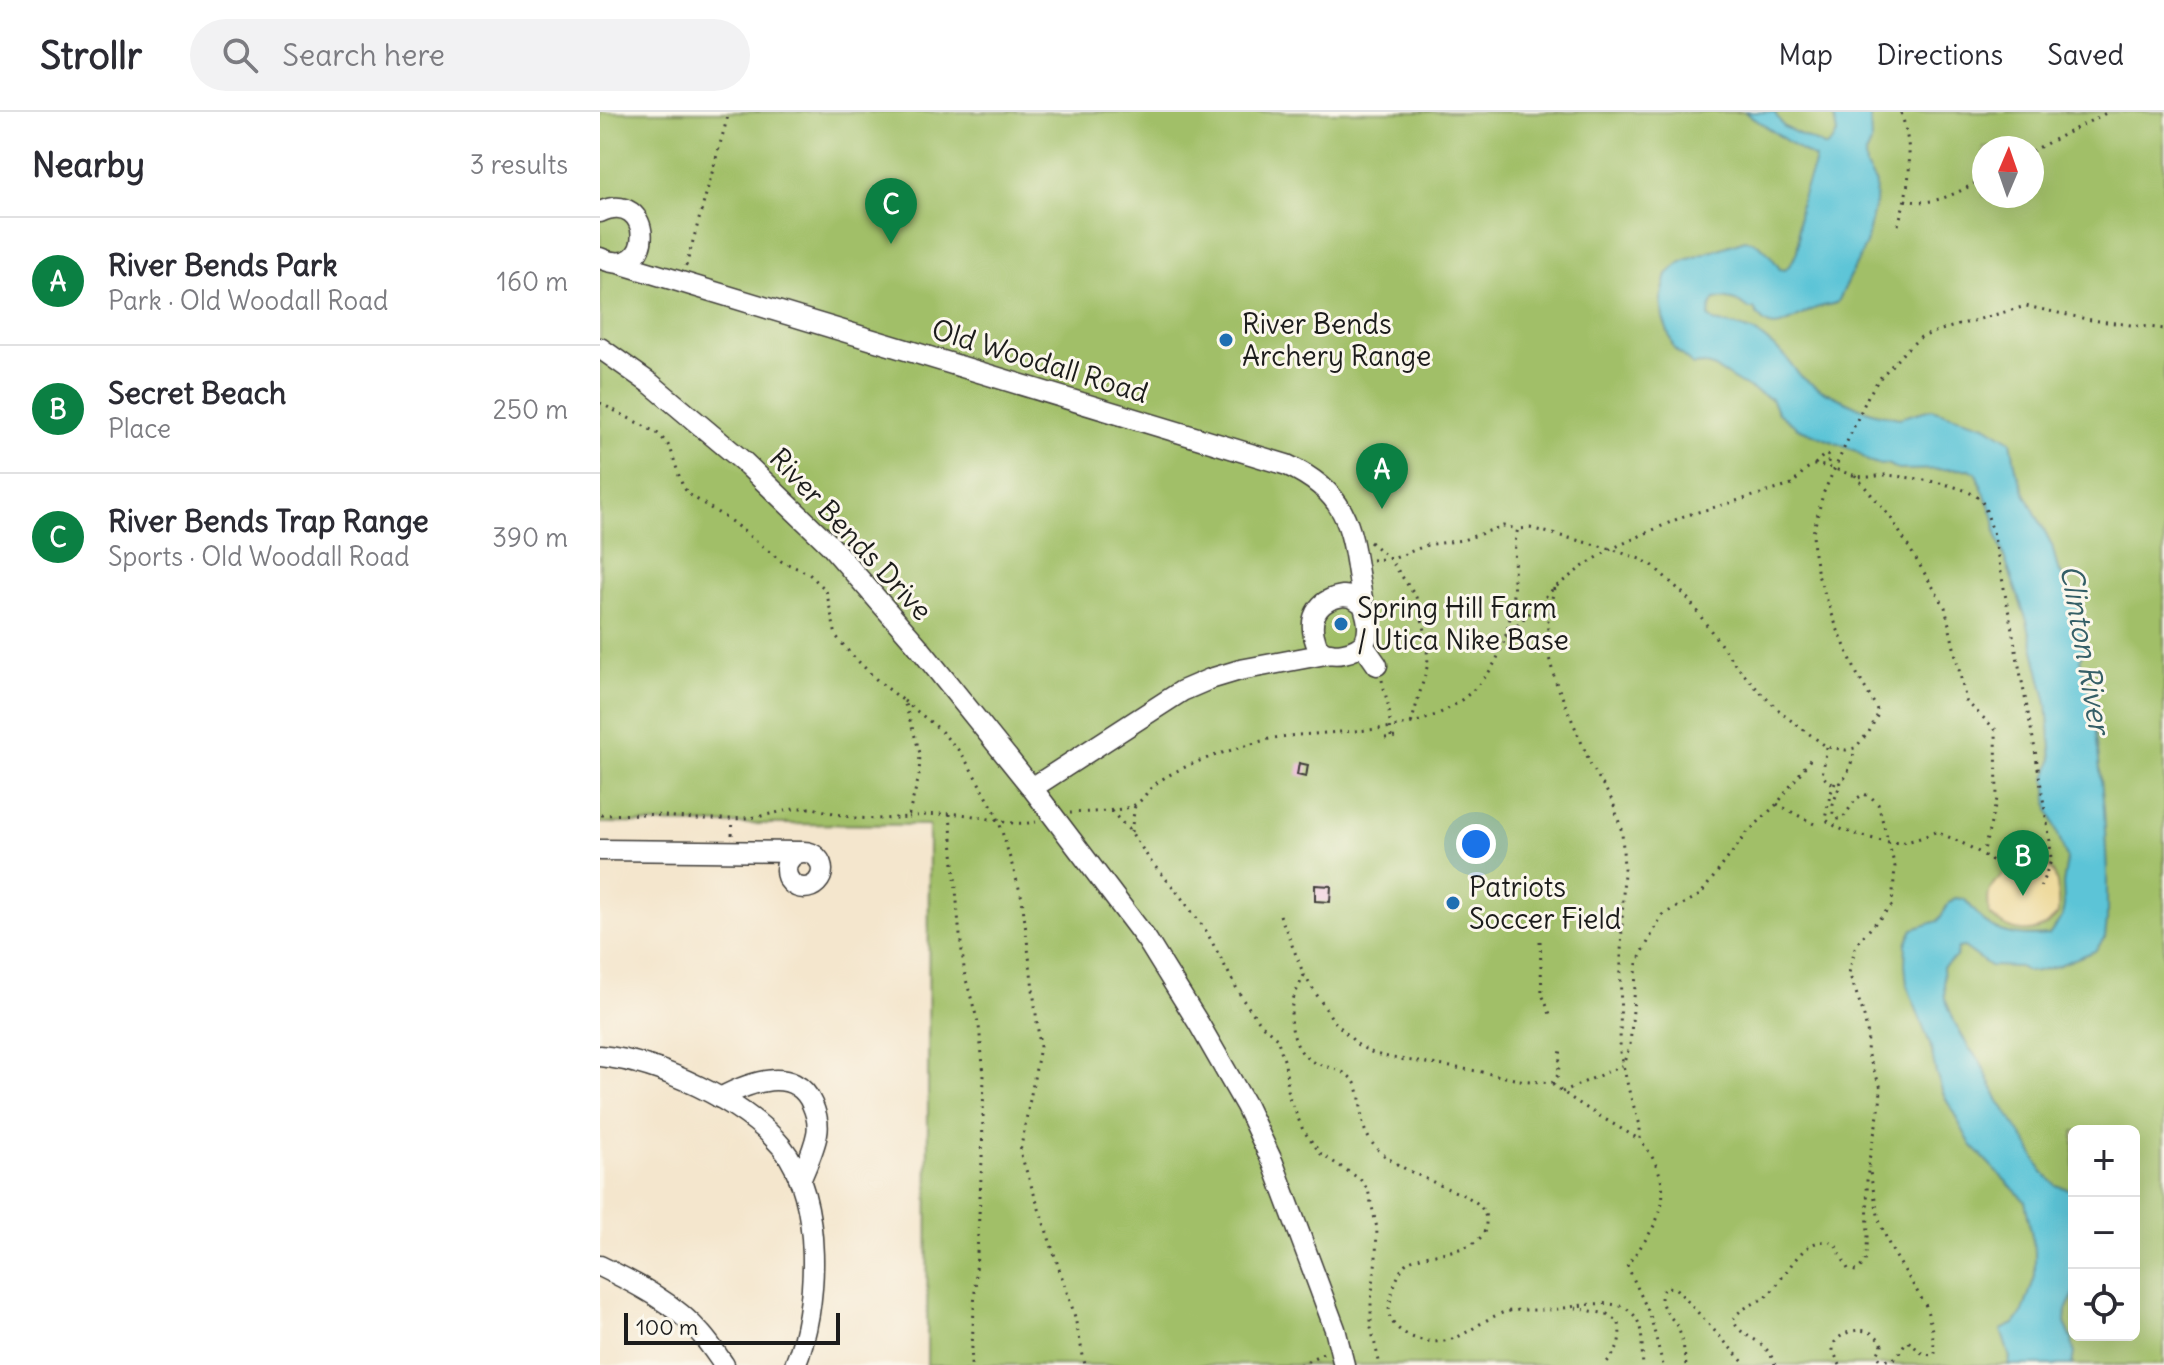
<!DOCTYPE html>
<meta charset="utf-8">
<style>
:root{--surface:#fff;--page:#f2f2f3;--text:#2b2b33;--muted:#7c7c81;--line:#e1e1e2;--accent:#0b8043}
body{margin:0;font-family:Delius,sans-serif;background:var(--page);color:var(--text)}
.controls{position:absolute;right:24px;bottom:24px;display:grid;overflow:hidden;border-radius:12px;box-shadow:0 8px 32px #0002}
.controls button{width:72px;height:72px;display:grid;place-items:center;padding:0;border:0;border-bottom:2px solid var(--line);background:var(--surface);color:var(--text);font:40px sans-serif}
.compass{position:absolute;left:1372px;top:24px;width:72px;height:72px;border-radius:50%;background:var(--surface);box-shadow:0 8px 32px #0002;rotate:2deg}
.scale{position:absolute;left:24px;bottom:20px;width:216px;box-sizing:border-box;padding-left:8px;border:4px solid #1c1c1c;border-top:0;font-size:22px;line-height:28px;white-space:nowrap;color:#1c1c1c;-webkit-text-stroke:6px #fbf7ec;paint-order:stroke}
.you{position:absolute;left:876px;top:732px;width:28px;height:28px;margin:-20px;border:6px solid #fff;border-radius:50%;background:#1a73e8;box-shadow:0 0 0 12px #1a73e833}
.badge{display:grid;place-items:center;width:52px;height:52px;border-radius:50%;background:var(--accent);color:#fff;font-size:26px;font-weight:700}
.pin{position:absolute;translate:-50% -66px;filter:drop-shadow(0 2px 4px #0008)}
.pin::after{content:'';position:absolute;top:42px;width:28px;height:24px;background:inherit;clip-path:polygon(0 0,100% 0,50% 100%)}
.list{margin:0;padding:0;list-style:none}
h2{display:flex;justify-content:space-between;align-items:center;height:104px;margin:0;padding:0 32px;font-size:34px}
h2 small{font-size:26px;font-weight:400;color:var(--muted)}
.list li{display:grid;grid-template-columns:52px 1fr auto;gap:24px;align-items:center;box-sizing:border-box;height:128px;padding:0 32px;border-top:2px solid var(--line)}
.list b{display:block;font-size:30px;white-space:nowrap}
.list p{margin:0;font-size:26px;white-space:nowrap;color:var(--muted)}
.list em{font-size:26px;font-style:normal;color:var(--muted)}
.icon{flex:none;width:44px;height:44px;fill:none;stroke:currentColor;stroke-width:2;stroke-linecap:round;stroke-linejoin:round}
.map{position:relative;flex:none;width:1564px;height:1253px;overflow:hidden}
header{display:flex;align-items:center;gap:48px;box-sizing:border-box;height:112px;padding:0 40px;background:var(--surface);border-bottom:2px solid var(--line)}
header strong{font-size:38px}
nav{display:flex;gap:44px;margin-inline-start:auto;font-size:28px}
.search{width:560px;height:72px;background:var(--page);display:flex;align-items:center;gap:20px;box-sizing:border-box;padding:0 28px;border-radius:44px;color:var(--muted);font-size:30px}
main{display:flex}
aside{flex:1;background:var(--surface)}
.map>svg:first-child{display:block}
</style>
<header>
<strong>Strollr</strong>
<div class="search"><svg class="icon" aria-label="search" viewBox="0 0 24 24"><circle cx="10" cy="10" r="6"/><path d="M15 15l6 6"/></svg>Search here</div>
<nav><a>Map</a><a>Directions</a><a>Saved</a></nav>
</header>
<main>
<aside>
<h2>Nearby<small>3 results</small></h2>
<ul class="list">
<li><span class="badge">A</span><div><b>River Bends Park</b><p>Park · Old Woodall Road</p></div><em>160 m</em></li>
<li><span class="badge">B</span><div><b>Secret Beach</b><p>Place</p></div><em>250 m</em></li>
<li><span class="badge">C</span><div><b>River Bends Trap Range</b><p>Sports · Old Woodall Road</p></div><em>390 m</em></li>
</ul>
</aside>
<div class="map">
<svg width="1564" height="1253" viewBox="0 0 1564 1253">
<rect width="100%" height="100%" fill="#fbf7ec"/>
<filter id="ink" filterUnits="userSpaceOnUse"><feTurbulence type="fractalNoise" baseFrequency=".0125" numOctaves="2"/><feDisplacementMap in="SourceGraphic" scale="16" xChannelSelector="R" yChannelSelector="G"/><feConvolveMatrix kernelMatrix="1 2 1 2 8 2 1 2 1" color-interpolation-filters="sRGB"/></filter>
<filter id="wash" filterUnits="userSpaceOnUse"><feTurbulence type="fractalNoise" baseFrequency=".006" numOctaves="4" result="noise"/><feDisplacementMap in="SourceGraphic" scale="32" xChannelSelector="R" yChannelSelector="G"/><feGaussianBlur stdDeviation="1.8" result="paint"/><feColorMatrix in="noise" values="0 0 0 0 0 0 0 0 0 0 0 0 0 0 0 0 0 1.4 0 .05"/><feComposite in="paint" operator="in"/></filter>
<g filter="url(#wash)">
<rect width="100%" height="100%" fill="#f4e6cd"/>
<path fill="#a1bf67" stroke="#5e6e42" stroke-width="2" fill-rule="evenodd" d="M0 0H1564V1253H327L329 713 0 711ZM1384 36H1432V84H1384ZM1474 1019H1534V1223H1474Z"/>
<path fill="#eeda9e" stroke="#857b5d" stroke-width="2" d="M1425 753C1431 753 1440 751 1445 753 1461 760 1458 788 1458 802 1437 827 1411 823 1389 802 1389 796 1387 787 1389 781 1393 766 1411 757 1425 753Z"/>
<path fill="#5bc4d7" stroke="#3c707a" stroke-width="2" d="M1145 0H1174L1184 15 1226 35 1232 30 1237 22 1233 0H1270L1271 31 1265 45 1266 55 1276 72 1275 91 1266 132 1238 190C1230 194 1222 193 1214 197 1190 207 1171 229 1154 197H1149C1138 189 1129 185 1115 187L1110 195 1109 205 1114 210 1136 214 1157 221 1185 244 1200 264 1221 278 1260 296 1275 301 1299 306 1331 297 1385 313 1411 329 1416 357 1425 381 1452 433 1457 454 1481 498V518L1485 536 1480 548 1486 563 1494 601 1504 696 1507 760V809L1505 825 1495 839 1457 854 1437 859 1428 860 1419 855 1390 854 1364 835 1358 836 1356 845 1343 855 1345 886 1355 911 1369 936 1380 949 1399 989 1427 1031 1443 1061 1456 1073 1474 1079V1182L1466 1198 1465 1211 1472 1227 1474 1241 1472 1253H1408L1410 1246 1401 1218 1414 1212 1423 1200 1435 1164V1139L1425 1089 1371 1033 1343 981 1336 961 1330 932 1307 873 1305 852 1306 831 1313 817 1338 809 1349 791 1355 786 1364 787C1372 794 1377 804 1386 811 1402 824 1429 825 1449 823L1462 805 1464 793 1463 772 1467 747 1449 698 1446 666 1452 648 1447 592 1427 509 1396 422 1395 408 1376 361 1369 357 1298 358 1287 352 1281 353 1268 349 1256 339 1198 316 1178 301 1171 287 1141 272 1115 256 1104 252 1093 253 1074 237 1063 206 1061 187 1067 162 1083 149 1145 128C1161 129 1171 144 1180 157L1185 158C1206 137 1195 121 1200 96 1202 79 1212 64 1215 46L1201 39Z"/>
<g id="blocks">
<path fill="#e4a1d0" d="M699 651 708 653 706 665 697 663Z
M715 773 731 774 730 790 715 789Z"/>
</g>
</g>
<g filter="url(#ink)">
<use href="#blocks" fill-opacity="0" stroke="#3c3a37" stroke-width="2"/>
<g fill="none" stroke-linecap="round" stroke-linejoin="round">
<g stroke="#3c3a37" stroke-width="23">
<path id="minor" d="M0 100C54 75 57 172 0 146
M15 150 687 353C757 385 751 427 763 492
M0 236 51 272 144 350 229 432 317 533 432 676 547 828 599 912 646 994 673 1051 735 1217 744 1253
M743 484 752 485 763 492C767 503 771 518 765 529 758 541 729 547 719 536 716 533 715 527 714 524 709 502 721 487 743 484Z
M763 533 777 553
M432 676 582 579 610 567 640 558 731 541
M0 738 202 740
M186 758a18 18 0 1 1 36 0a18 18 0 1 1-36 0Z
M0 944C59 950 144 989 182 1035 223 1086 219 1196 195 1253
M120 986C148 971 195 952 212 992 216 1001 219 1012 217 1022 214 1038 206 1054 200 1069
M0 1154C35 1171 76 1192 101 1222 110 1232 117 1243 124 1253"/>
</g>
<path stroke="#3c3a37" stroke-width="3" stroke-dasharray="2 6" stroke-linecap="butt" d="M1432 39 1508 0
M1305 88C1335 95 1359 80 1384 66
M1298 113C1311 69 1314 44 1301 0
M86 154 129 0
M0 291 57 321 67 331 71 338 80 367 84 376 90 383 132 410 181 449 208 461 226 478 236 524 249 540 277 568 304 589 320 641 319 665 308 705 283 707 253 706 213 696H198L157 705 133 707H96L45 702 0 703
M1215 352 1225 342 1230 345 1226 355
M1255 363 1291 406 1345 495 1366 589 1396 618 1397 687 1383 742
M770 430 790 447 816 485 826 522 828 552 811 612
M772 448 795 446 827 433 863 428 903 414 918 417
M954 476 948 508 947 538 955 568 991 653 1013 690 1022 720 1024 756 1021 841 1020 940 1030 983 1040 1013V1028C1048 1037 1052 1044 1057 1055 1074 1093 1050 1123 1027 1153L1050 1203 1063 1253
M906 525 954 476 985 453 1011 437 1084 404 1192 373 1204 359 1212 353C1231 352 1248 365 1267 365 1274 365 1280 363 1286 363 1307 365 1370 372 1382 390 1387 398 1389 410 1393 419L1434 632 1450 729 1451 749 1439 778
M782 568 789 597 791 625
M304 589 338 616 362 642 383 678 397 703 422 786 440 935 420 1040 474 1201 485 1253
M785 626 797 625
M1227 635 1222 663C1243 689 1251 652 1255 637
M1235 671 1230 683 1225 707C1236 716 1247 720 1260 723 1293 733 1303 734 1335 720 1366 730 1393 748 1419 768
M1177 692 1216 713
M511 699 531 720 552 751 574 776 605 817 643 888 662 913 677 926 685 951 689 985 703 1018 721 1042 760 1067 768 1078 777 1116 776 1146 771 1189V1216L780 1253
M470 701C486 700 524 700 536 692 543 688 547 679 553 674 579 652 632 638 665 628 681 624 698 623 714 622 780 616 840 621 886 564 907 537 913 498 914 465 915 449 913 432 918 417L930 416 1011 437 1040 447 1052 453 1086 484 1134 551 1160 580 1185 604 1227 635 1246 638 1255 636 1269 620 1278 602 1276 595 1257 562 1237 516 1218 463 1214 442 1213 421 1223 382 1268 284 1279 267 1307 237 1321 225 1341 218 1426 194 1491 208 1564 217
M350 702 359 815 365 864 379 914 384 963 382 1047 371 1253
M308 705C325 703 342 701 359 702 385 704 410 715 436 710
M531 720 535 693
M132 723 133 707
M680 803 704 863 733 908 759 934 775 942 793 946 877 959 919 968 952 971 958 963 961 936
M940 829 942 882 952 907
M704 863C701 870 697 877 694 885 687 905 692 939 713 950 728 957 745 956 755 971 762 984 760 998 763 1012 772 1048 816 1061 846 1076 861 1082 885 1089 886 1108 888 1145 829 1137 808 1150 798 1156 789 1188 789 1200 789 1213 806 1224 818 1227 857 1238 871 1212 902 1201 916 1196 934 1199 950 1198 972 1196 1014 1183 1032 1201 1045 1213 1041 1237 1043 1253
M953 972C979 994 1011 1010 1040 1028
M962 980 1023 953 1030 933 1037 851 1062 803 1100 783 1147 721 1177 692 1212 645
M975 1196 1007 1202 1019 1211C1022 1230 1017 1240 1004 1253
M700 1253 725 1240
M1086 1253C1084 1242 1084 1231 1080 1221 1075 1204 1052 1194 1065 1175L1075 1176 1079 1180 1146 1253
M1175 1253C1165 1223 1142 1229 1133 1208 1139 1195 1158 1192 1169 1182 1186 1166 1204 1118 1235 1132L1248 1157 1256 1159 1265 1151 1268 1126 1267 1069 1269 1048 1280 993 1281 976 1267 941 1268 924 1263 900 1249 861 1256 832 1292 793 1295 755 1278 692 1271 685 1264 682 1256 687 1243 706 1238 707 1233 702V692L1241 670
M1240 1253 1233 1239V1233C1243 1215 1274 1212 1282 1233L1277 1243 1281 1248C1303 1249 1296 1239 1308 1229L1323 1242 1334 1243 1335 1241 1332 1218 1326 1194 1290 1135 1279 1108 1269 1055"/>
<use href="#minor" stroke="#fff" stroke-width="20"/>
</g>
</g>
<g fill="#1f6fb2" stroke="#fbf7ec" stroke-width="3">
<circle cx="626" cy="228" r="8"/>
<circle cx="741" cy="512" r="8"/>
<circle cx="853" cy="791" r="8"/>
</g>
<g text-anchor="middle" stroke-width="6" stroke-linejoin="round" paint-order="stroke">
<g font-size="28" fill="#1c1c1c" stroke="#fbf7ec" text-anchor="start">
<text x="642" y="222">River Bends<tspan x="642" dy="32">Archery Range</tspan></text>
<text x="757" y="506">Spring Hill Farm<tspan x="757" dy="32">/ Utica Nike Base</tspan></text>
<text x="869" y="785">Patriots<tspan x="869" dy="32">Soccer Field</tspan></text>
</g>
<g font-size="28" fill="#1c1c1c" stroke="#fbf7ec">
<text transform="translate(440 249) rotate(17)" y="10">Old Woodall Road</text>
<text transform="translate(251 422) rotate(47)" y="10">River Bends Drive</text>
</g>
<g font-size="30" font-style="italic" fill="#355f67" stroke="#fbf7ec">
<text transform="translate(1485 537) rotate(80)" y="10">Clinton River</text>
</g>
</g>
</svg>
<div class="controls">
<button>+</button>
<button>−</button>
<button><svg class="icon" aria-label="locate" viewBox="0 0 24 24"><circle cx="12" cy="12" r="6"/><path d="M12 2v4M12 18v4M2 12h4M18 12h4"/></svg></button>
</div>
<svg class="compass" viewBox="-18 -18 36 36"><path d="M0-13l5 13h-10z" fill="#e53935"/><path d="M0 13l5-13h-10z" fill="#7c7c81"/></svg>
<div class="scale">100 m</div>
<div class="you"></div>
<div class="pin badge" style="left:782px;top:397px">A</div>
<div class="pin badge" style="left:1423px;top:784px">B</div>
<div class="pin badge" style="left:291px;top:132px">C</div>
</div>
</main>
